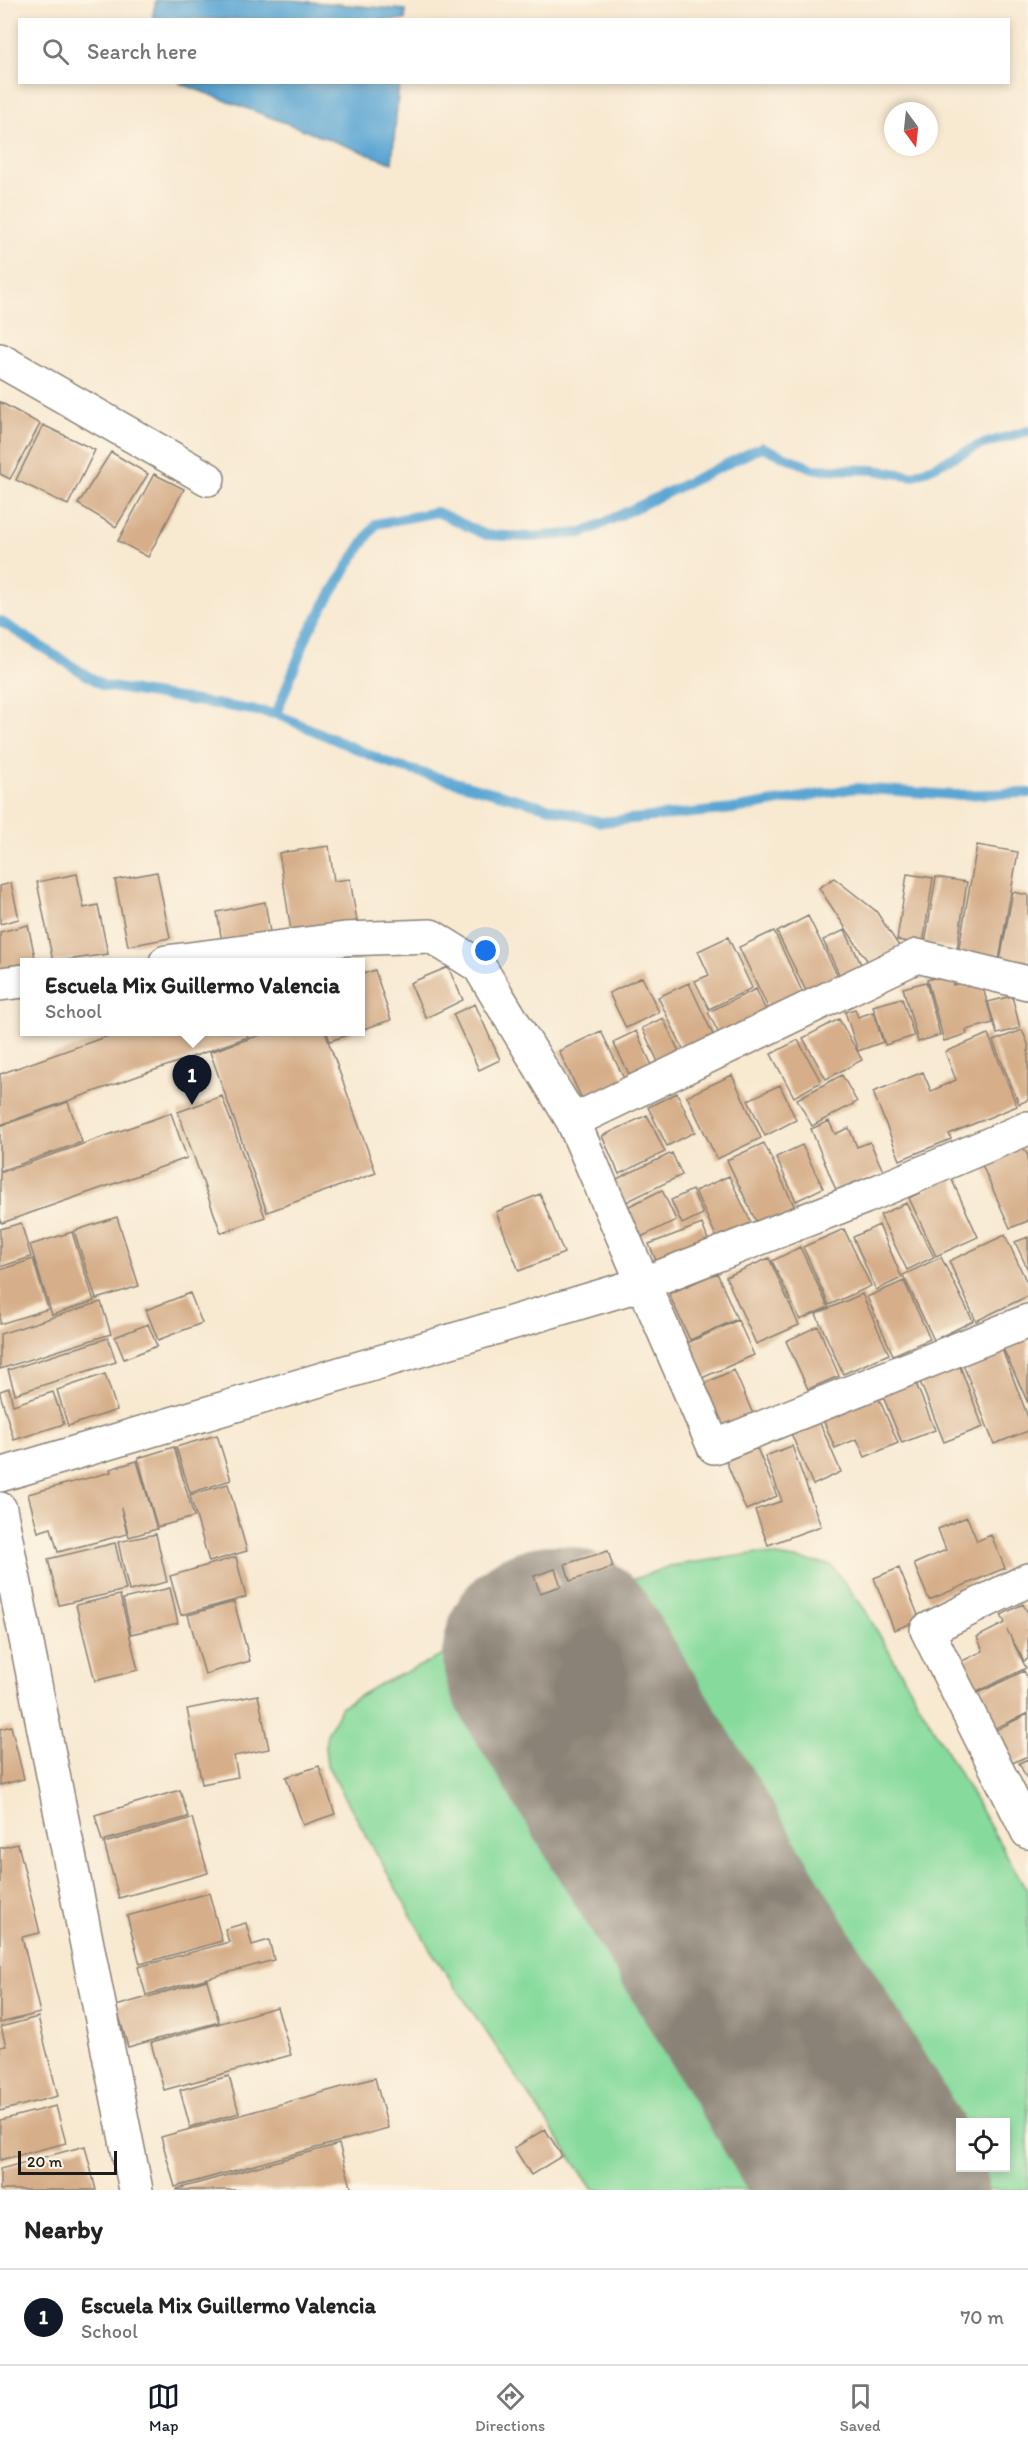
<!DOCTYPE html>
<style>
:root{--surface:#fff;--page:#f2f2f2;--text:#222;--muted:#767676;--line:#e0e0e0;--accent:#111827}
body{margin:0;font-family:Itim,sans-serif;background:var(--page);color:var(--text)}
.controls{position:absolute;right:18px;bottom:18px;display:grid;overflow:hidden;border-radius:0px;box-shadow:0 3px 9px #0003}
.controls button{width:54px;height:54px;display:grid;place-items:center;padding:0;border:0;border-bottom:2px solid var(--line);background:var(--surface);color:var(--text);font:30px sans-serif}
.compass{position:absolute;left:884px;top:102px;width:54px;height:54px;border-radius:50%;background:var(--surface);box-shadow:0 3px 9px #0003;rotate:165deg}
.scale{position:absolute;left:18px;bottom:15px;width:99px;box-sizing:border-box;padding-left:6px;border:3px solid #1c1c1c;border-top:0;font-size:16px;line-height:21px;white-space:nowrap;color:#1c1c1c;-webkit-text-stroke:4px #fcf5e5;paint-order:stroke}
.you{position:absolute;left:486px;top:951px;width:21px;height:21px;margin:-15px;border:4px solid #fff;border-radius:50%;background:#1a73e8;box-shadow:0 0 0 9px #1a73e833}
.badge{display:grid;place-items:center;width:39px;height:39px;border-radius:50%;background:var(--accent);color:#fff;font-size:20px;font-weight:700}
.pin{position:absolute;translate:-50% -50px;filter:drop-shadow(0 2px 3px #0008)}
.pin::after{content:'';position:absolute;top:32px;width:21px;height:18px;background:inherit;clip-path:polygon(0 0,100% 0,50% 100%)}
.popup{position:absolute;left:20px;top:958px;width:345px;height:78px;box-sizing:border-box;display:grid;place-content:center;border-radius:0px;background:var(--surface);filter:drop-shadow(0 2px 4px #0005);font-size:20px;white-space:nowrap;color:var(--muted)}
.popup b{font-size:22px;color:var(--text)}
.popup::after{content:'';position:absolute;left:50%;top:100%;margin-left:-12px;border:12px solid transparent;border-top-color:var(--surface)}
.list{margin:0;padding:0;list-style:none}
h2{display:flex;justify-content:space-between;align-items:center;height:78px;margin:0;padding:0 24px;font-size:26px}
h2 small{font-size:20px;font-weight:400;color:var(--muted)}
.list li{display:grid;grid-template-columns:39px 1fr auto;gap:18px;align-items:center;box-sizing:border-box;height:96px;padding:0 24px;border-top:2px solid var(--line)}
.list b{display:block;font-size:22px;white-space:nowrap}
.list p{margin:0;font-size:20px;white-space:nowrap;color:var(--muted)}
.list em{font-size:20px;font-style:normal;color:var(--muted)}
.icon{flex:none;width:33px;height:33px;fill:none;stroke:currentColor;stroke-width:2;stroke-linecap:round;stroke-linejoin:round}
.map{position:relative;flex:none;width:1028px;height:2190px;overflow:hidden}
.search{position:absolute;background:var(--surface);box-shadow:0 3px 9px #0003;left:18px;right:18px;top:18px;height:66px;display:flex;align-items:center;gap:15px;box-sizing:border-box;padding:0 21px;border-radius:0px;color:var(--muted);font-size:22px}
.sheet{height:174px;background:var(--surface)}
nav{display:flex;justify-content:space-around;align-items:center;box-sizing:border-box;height:84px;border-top:2px solid var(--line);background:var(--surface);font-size:16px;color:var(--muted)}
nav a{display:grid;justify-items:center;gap:3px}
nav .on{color:var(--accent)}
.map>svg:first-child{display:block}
</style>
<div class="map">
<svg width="1028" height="2190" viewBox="0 0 1028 2190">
<rect width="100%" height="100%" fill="#fcf5e5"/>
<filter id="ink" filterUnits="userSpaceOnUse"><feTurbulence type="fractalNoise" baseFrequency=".0167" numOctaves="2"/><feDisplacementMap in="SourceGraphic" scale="12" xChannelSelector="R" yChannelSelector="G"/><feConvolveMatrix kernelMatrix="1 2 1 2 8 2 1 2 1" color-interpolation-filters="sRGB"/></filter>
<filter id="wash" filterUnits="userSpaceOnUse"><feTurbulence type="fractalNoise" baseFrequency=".008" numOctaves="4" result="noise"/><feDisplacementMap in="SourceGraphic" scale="24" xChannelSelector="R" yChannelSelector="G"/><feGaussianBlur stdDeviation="1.35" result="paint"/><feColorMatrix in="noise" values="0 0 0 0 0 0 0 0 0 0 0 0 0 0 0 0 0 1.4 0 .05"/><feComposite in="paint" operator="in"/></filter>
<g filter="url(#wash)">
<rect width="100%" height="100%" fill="#f8e9d1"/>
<path fill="#86da9c" stroke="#517b5c" stroke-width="1.5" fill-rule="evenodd" d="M759 1553 831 1565 865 1610 1028 1892V2190H940L745 1882 769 1815 625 1630 527 1658 485 1696 490 1715 798 2190H593L430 1949 327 1765 325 1748 327 1734 342 1706 378 1685 518 1621 670 1566ZM960 2122H1006V2168H960Z"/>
<path fill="#5aa6d3" stroke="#3b6178" stroke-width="1.5" d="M156 0H289L406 10 405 20 152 19Z
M179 83H399L392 163Z"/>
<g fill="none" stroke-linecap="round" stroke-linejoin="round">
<path stroke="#5aa6d3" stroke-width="10" d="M0 621 104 686 276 714 393 765 601 822 733 809 856 788 952 795 1028 793
M276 714 309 631 349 564 376 524 437 512 486 535 530 537 583 533 762 447 814 469 874 470 913 476 980 445 1028 431"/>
<path stroke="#8a8276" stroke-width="222" d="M554 1656 877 2190"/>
</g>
<g id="blocks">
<path fill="#d6ae89" d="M0 402 40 424 10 479 0 474Z
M43 425 95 450 68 505 16 480Z
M111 452 148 474 116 527 78 504Z
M154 474 184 489 148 557 118 541Z
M977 845 1018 852 999 960 958 953Z
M329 846 334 881 350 879 357 921 291 931 279 853Z
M157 872 170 938 128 946 115 880Z
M77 874 84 908 98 905 108 954 53 962 37 882Z
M907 874 933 878 923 944 897 940Z
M936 877 967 882 957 949 925 944Z
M834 878 876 911 899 946 870 965 819 888Z
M11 883 19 919 0 924V886Z
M1013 892 1028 895V967L1000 961Z
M265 902 270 932 222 942 217 912Z
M808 916 843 987 812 1003 777 932Z
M28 925 36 962H24V970L0 971V932Z
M845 930 867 977 845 987 823 940Z
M774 931 807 1002 773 1018 739 947Z
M728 937 752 988 709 1009 695 981 709 975 698 951Z
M325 954 326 962H292V960Z
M448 967 463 1000 426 1018 410 983Z
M375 970 391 1020 360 1030V975Z
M950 973 953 985 980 977 993 1023 966 1030 967 1034 944 1041 927 980Z
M642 977 659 1012 626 1028 609 993Z
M926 982 940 1035 918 1042 903 988Z
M689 983 715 1039 685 1053 658 997Z
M756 989 769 1017 722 1040 708 1012Z
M1012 996 1020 1028 997 1034 988 1002Z
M902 998 914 1036 885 1045 873 1006Z
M475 1004 500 1060 479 1070 453 1014Z
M855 1009 858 1017 873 1012 883 1042 858 1051 845 1012Z
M663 1018 682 1058 661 1068 642 1028Z
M839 1019 862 1060 826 1079 803 1038Z
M1022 1030 1028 1044V1100L1019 1104 993 1041Z
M601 1031 626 1083 584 1103 559 1051Z
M636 1031 655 1072 633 1082 613 1042Z
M119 1032H246L248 1037 0 1125V1074Z
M269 1032H325L376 1173 267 1212 210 1052Z
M327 1032H356L330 1041Z
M988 1034 1017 1106 949 1134 951 1139 900 1160 873 1092 923 1072 931 1091 956 1080 945 1052Z
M798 1040 821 1082 794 1097 771 1054Z
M732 1075 761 1138 717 1159 687 1096Z
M842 1075 857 1102 812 1126 797 1099Z
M780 1085 796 1120 765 1136 748 1100Z
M677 1093 695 1132 667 1146 648 1107Z
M222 1096 265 1217 221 1233 178 1112Z
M68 1102 82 1142 0 1171V1126Z
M171 1113 187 1158 2 1223 0 1218V1173Z
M647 1115 665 1152 619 1174 602 1136Z
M829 1121 835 1134 849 1128 857 1147 870 1142 883 1171 836 1190 811 1129Z
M764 1143 797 1212 760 1230 727 1160Z
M802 1145 823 1188 796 1201 776 1157Z
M1023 1147 1028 1156V1221L1010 1228 982 1165Z
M672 1153 682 1175 622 1204 612 1181Z
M729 1176 756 1233 722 1249 695 1191Z
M951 1178 978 1237 936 1256 909 1198Z
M662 1190 676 1220 637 1239 623 1209Z
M692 1190 703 1214 682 1224 671 1200Z
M540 1194 564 1253 519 1271 496 1212Z
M906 1203 934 1257 907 1270 880 1215Z
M117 1217 139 1286 96 1299 74 1231Z
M21 1223 31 1257 0 1267V1229Z
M702 1224 712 1250 660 1270 649 1244Z
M879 1225 902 1278 876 1290 853 1237Z
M844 1229 871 1286 829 1305 803 1247Z
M72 1232 94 1301 52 1315 30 1245Z
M1005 1235 1028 1285V1296L976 1321 949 1261Z
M1028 1237V1270L1015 1242Z
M800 1247 828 1307 800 1320 772 1261Z
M941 1257 973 1321 934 1340 903 1275Z
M769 1258 799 1325 756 1344 726 1277Z
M33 1259 48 1309 0 1324V1270Z
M717 1273 737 1319 690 1340 669 1294Z
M904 1281 930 1339 893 1355 867 1297Z
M190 1293 202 1323 158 1340 146 1310Z
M862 1294 889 1354 843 1374 816 1314Z
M101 1302 111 1334 0 1369V1334Z
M738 1320 754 1355 702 1378 687 1343Z
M148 1324 157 1346 124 1359 115 1337Z
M818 1326 839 1376 808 1389 786 1341Z
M1028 1334V1403L1002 1346Z
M108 1338 116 1362 15 1394 8 1370Z
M1000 1344 1028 1417V1431L994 1444 961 1359Z
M959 1364 983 1427 944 1442 919 1379Z
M734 1370 753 1414 722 1428 703 1384Z
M105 1374 117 1410 68 1426 57 1390Z
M915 1381 935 1430 902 1443 882 1394Z
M9 1388 13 1405 53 1392 64 1424 14 1440 0 1394V1391Z
M877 1394 898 1443 865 1457 857 1439 835 1448 822 1417Z
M818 1419 841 1472 813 1485 790 1431Z
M217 1435 231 1480 190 1493 176 1447Z
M792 1446 821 1526 768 1545 755 1510 782 1501 765 1456Z
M174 1447 194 1517 157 1527 138 1458Z
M757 1448 777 1496 746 1510 726 1461Z
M137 1461 157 1529 129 1537 121 1508 127 1534 58 1552 51 1528 38 1532 28 1494 111 1472 110 1469Z
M228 1484 247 1551 209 1562 190 1495Z
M967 1517 977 1541 991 1535 1005 1568 929 1600 914 1564 946 1550 938 1529Z
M156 1534 167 1582 129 1591 118 1542Z
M115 1543 126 1590 59 1605 48 1559Z
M608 1551 613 1567 570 1581 565 1564Z
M236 1557 246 1597 181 1615 170 1576Z
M899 1568 920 1620 894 1630 874 1578Z
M555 1569 561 1586 540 1593 534 1576Z
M170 1588 178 1623 131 1634 123 1599Z
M120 1595 138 1670 95 1681 76 1605Z
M234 1602 250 1661 205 1674 188 1615Z
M1023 1604 1028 1613V1659L1024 1661 1007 1630 1026 1668 973 1694 958 1663 983 1651 977 1637 1005 1623 1001 1615Z
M1024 1671 1028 1679V1713L991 1730 974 1695Z
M258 1695 269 1749 234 1756 238 1777 202 1784 187 1709Z
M1028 1714V1756L1003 1767 988 1734Z
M11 1726 24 1779 0 1785V1729Z
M1028 1759V1781L1019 1763Z
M319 1766 335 1814 303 1825 286 1777Z
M180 1790 188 1817 102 1841 95 1815Z
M192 1818 208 1873 119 1898 104 1843Z
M18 1844 40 1933 22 1937 40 2013 0 2023V1848Z
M209 1893 222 1941 140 1964 127 1916Z
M246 1923 252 1945 269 1940 274 1960 146 1995 138 1967 229 1942 225 1929Z
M207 1980 219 2022 128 2047 116 2006Z
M277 2007 291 2055 164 2090 151 2043Z
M38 2017 58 2096 0 2111V2047L6 2046 1 2027Z
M229 2076 239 2113 190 2127 180 2090Z
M375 2078 388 2128 175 2187 161 2137Z
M56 2106 66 2143 0 2160V2120Z
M545 2129 562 2156 531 2175 514 2148Z
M339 2144 352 2190H177V2189Z
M85 2146 96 2190H0V2169Z"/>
</g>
</g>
<g filter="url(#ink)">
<use href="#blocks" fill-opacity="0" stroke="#8a8276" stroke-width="1.5"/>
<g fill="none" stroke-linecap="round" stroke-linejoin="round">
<g stroke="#8a8276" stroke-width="36">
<path id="street" d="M0 360 208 479
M166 962 345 939 431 936 479 966 573 1121 714 1447 1028 1321
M0 984 24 981
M573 1121 917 956 1028 983
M0 1475 642 1284 865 1197 1028 1128
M0 1509 136 2190
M1028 1580 927 1630 1028 1832"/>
</g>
<use href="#street" stroke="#fff" stroke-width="33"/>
</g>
</g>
</svg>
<div class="controls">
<button><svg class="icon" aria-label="locate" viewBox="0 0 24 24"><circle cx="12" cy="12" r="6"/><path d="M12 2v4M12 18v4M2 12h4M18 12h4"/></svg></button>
</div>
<svg class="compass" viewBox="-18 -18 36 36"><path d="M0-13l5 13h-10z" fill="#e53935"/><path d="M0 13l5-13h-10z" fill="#767676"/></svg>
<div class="scale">20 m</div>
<div class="you"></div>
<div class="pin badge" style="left:192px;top:1105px">1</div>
<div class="popup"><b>Escuela Mix Guillermo Valencia</b>School</div>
<div class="search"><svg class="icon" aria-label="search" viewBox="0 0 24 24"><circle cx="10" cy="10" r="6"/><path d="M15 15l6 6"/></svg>Search here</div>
</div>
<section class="sheet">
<h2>Nearby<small></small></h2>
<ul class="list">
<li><span class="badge">1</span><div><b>Escuela Mix Guillermo Valencia</b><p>School</p></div><em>70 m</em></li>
</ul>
</section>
<nav>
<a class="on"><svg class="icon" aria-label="map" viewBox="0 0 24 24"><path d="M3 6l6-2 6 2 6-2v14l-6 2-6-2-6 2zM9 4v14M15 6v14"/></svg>Map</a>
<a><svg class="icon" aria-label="directions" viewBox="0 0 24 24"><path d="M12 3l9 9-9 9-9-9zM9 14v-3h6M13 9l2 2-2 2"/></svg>Directions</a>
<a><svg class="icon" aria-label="saved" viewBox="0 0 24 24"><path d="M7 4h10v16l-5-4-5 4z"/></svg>Saved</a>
</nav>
